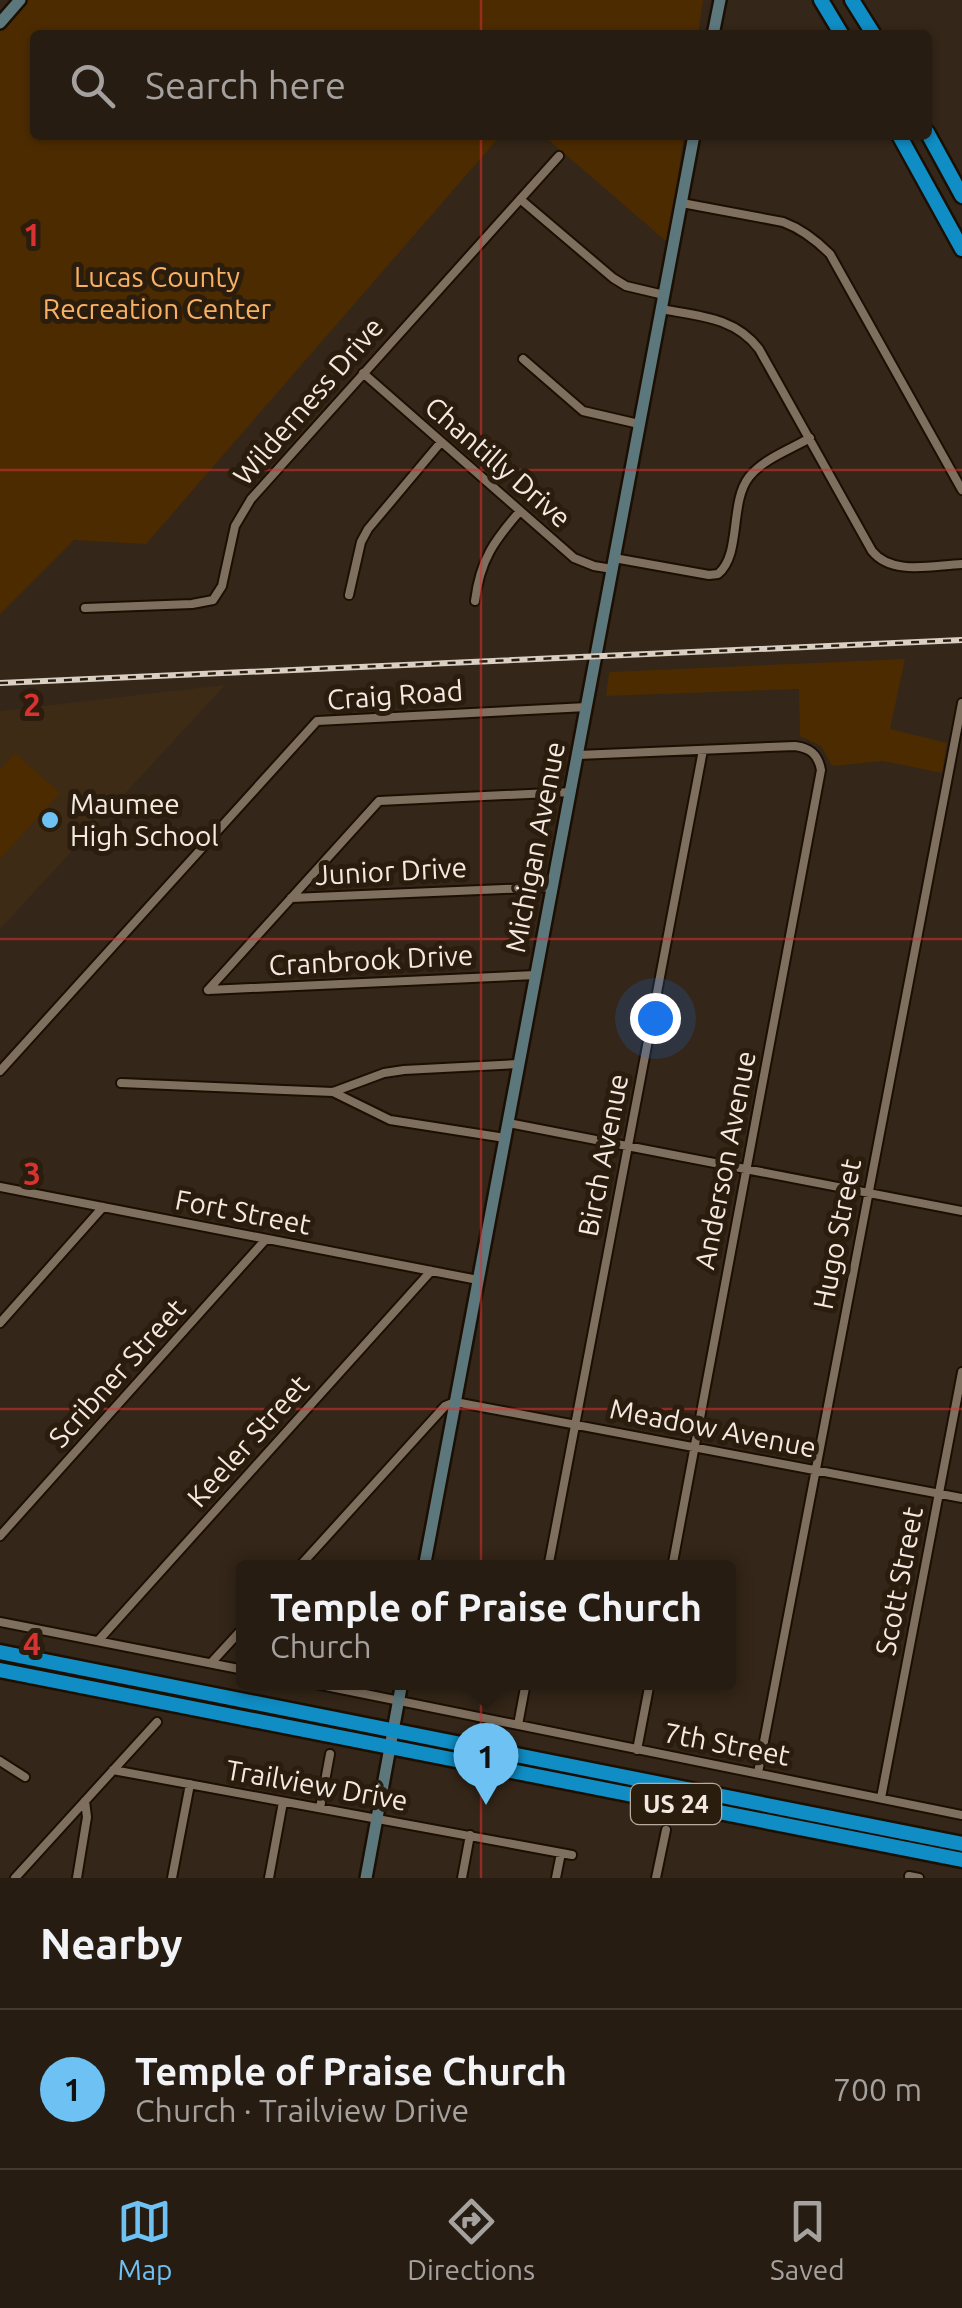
<!DOCTYPE html>
<meta charset="utf-8">
<style>
:root{--surface:#271c12;--page:#2f251b;--text:#f1f3f6;--muted:#a4a19f;--line:#433a32;--accent:#6ec2f3}
body{margin:0;font-family:Ubuntu,sans-serif;background:var(--page);color:var(--text)}
.you{position:absolute;left:655px;top:1018px;width:35px;height:35px;margin:-25px;border:8px solid #fff;border-radius:50%;background:#1a73e8;box-shadow:0 0 0 15px #1a73e833}
.badge{display:grid;place-items:center;width:65px;height:65px;border-radius:50%;background:var(--accent);color:#111;font-size:32px;font-weight:700}
.pin{position:absolute;translate:-50% -82px;filter:drop-shadow(0 2px 5px #0008)}
.pin::after{content:'';position:absolute;top:52px;width:35px;height:30px;background:inherit;clip-path:polygon(0 0,100% 0,50% 100%)}
.popup{position:absolute;left:236px;top:1560px;width:500px;height:130px;box-sizing:border-box;display:grid;place-content:center;border-radius:10px;background:var(--surface);filter:drop-shadow(0 2px 8px #0005);font-size:32px;white-space:nowrap;color:var(--muted)}
.popup b{font-size:38px;color:var(--text)}
.popup::after{content:'';position:absolute;left:50%;top:100%;margin-left:-20px;border:20px solid transparent;border-top-color:var(--surface)}
.list{margin:0;padding:0;list-style:none}
h2{display:flex;justify-content:space-between;align-items:center;height:130px;margin:0;padding:0 40px;font-size:42px}
h2 small{font-size:32px;font-weight:400;color:var(--muted)}
.list li{display:grid;grid-template-columns:65px 1fr auto;gap:30px;align-items:center;box-sizing:border-box;height:160px;padding:0 40px;border-top:2px solid var(--line)}
.list b{display:block;font-size:38px;white-space:nowrap}
.list p{margin:0;font-size:32px;white-space:nowrap;color:var(--muted)}
.list em{font-size:32px;font-style:normal;color:var(--muted)}
.icon{flex:none;width:55px;height:55px;fill:none;stroke:currentColor;stroke-width:2;stroke-linecap:round;stroke-linejoin:round}
.map{position:relative;flex:none;width:962px;height:1878px;overflow:hidden}
.search{position:absolute;background:var(--surface);box-shadow:0 2px 8px #0004;left:30px;right:30px;top:30px;height:110px;display:flex;align-items:center;gap:25px;box-sizing:border-box;padding:0 35px;border-radius:10px;color:var(--muted);font-size:38px}
.sheet{height:290px;background:var(--surface)}
nav{display:flex;justify-content:space-around;align-items:center;box-sizing:border-box;height:140px;border-top:2px solid var(--line);background:var(--surface);font-size:28px;color:var(--muted)}
nav a{display:grid;justify-items:center;gap:5px}
nav .on{color:var(--accent)}
.map>svg:first-child{display:block}
</style>
<div class="map">
<svg width="962" height="1878" viewBox="0 0 962 1878">
<rect width="100%" height="100%" fill="#342618"/>
<path fill="#3d2b16" d="M225 685 0 929V711Z"/>
<path fill="#4c2b00" d="M27 0H703L698 35H35V135H501L146 544 74 540 0 614V31Z
M543 135H684L668 243Z
M905 659 890 729 947 743 942 773 883 761 832 766 821 746 800 736 799 689 606 696 609 672Z
M15 753 60 793 0 859V770Z"/>
<g fill="none" stroke-linecap="round" stroke-linejoin="round">
<g stroke="#1b0f03" stroke-width="12">
<path id="street" d="M520 199 613 278 626 286 664 295
M682 203 783 222C802 229 816 240 830 254L962 490
M661 309C698 316 735 317 759 349L872 551C892 576 933 565 962 564
M523 359 583 411 639 424
M363 373 574 558 594 566 612 569
M614 558 709 575 718 574C742 554 729 503 749 477 763 459 791 449 810 438
M349 595 361 542 368 529 441 442
M475 601C480 560 494 541 520 511
M85 608 192 604 213 600 222 586 235 526 251 499 559 156
M578 755 795 746C810 748 818 754 821 770L672 1568
M291 898 553 887
M208 990 379 801 571 792
M208 990 536 975
M0 1071 317 721 587 707
M121 1083 333 1092 384 1073 404 1070 519 1064
M333 1092 390 1120 505 1138
M508 1123 962 1211
M0 1187 478 1280
M0 1323 103 1207
M0 1536 266 1239
M298 1568 445 1406 455 1402 962 1498
M548 1568 703 750
M0 1622 244 1670
M98 1641 431 1271
M211 1663 244 1627
M306 1682 962 1815
M518 1725 526 1682
M637 1750 650 1682
M0 1761 25 1777
M113 1770 572 1855
M758 1773 962 703
M881 1798 962 1372
M320 1808 330 1754
M909 1876 919 1878
M15 1878 157 1722
M77 1878 87 1817 85 1801
M172 1878 190 1784
M269 1878 283 1802
M462 1878 470 1835
M556 1878 561 1853
M656 1878 666 1830"/>
</g>
<g stroke="#1b0f03" stroke-width="16">
<path id="secondary" d="M0 23 20 0
M713 35 720 0
M424 1568 694 135
M366 1878 402 1682"/>
</g>
<g stroke="#1b0f03" stroke-width="19">
<path id="highway" d="M821 0 842 35
M852 0 874 35
M927 132 962 196
M899 135 962 249
M0 1652 962 1844
M0 1670 962 1860"/>
</g>
<use href="#street" stroke="#7f6f5e" stroke-width="8"/>
<use href="#secondary" stroke="#5d787d" stroke-width="11"/>
<use href="#highway" stroke="#0f8dc4" stroke-width="14"/>
<g stroke="#d9cfc5" stroke-width="6">
<path id="rail" d="M0 683 962 640"/>
</g>
<use href="#rail" stroke="#2a1d0e" stroke-width="2.5" stroke-dasharray="8" stroke-linecap="butt"/>
</g>
<path fill="none" stroke="#d83231" stroke-width="2.5" stroke-opacity="0.55" d="M481 0V35M481 135V1878M0 470H962M0 939H962M0 1409H962"/>
<circle fill="#6ec2f3" stroke="#2a1d0e" stroke-width="4" cx="50" cy="820" r="10"/>
<g text-anchor="middle" stroke-width="10" stroke-linejoin="round" paint-order="stroke">
<rect fill="#2a1d0e" stroke="#b7aca2" stroke-width="2.5" x="631" y="1784" width="90" height="40" rx="8"/>
<g font-size="25" font-weight="bold" fill="#f4eae1">
<text x="676" y="1813">US 24</text>
</g>
<g font-size="28" fill="#f8b162" stroke="#2a1d0e">
<text x="157" y="287">Lucas County<tspan x="157" dy="32">Recreation Center</tspan></text>
</g>
<g font-size="28" fill="#f4eae1" stroke="#2a1d0e">
<text transform="translate(308 401) rotate(-49)" y="10">Wilderness Drive</text>
<text transform="translate(498 462) rotate(41)" y="10">Chantilly Drive</text>
<text transform="translate(395 695) rotate(-4)" y="10">Craig Road</text>
<text transform="translate(535 847) rotate(-79)" y="10">Michigan Avenue</text>
<text transform="translate(391 871) rotate(-3)" y="10">Junior Drive</text>
<text transform="translate(371 960) rotate(-3)" y="10">Cranbrook Drive</text>
<text transform="translate(603 1155) rotate(-79)" y="10">Birch Avenue</text>
<text transform="translate(725 1160) rotate(-79)" y="10">Anderson Avenue</text>
<text transform="translate(243 1212) rotate(11)" y="10">Fort Street</text>
<text transform="translate(837 1234) rotate(-79)" y="10">Hugo Street</text>
<text transform="translate(117 1373) rotate(-48)" y="10">Scribner Street</text>
<text transform="translate(713 1428) rotate(11)" y="10">Meadow Avenue</text>
<text transform="translate(248 1441) rotate(-48)" y="10">Keeler Street</text>
<text transform="translate(899 1581) rotate(-79)" y="10">Scott Street</text>
<text transform="translate(727 1744) rotate(11)" y="10">7th Street</text>
<text transform="translate(317 1785) rotate(10)" y="10">Trailview Drive</text>
</g>
<g font-size="28" fill="#f4eae1" stroke="#2a1d0e" text-anchor="start">
<text x="70" y="814">Maumee<tspan x="70" dy="32">High School</tspan></text>
</g>
</g>
<g font-size="32" text-anchor="middle" font-weight="bold" fill="#d83231" stroke="#2a1d0e" stroke-width="10" stroke-linejoin="round" paint-order="stroke">
<text x="32" y="246">1</text>
<text x="32" y="716">2</text>
<text x="32" y="1185">3</text>
<text x="32" y="1655">4</text>
</g>
</svg>
<div class="you"></div>
<div class="pin badge" style="left:486px;top:1805px">1</div>
<div class="popup"><b>Temple of Praise Church</b>Church</div>
<div class="search"><svg class="icon" aria-label="search" viewBox="0 0 24 24"><circle cx="10" cy="10" r="6"/><path d="M15 15l6 6"/></svg>Search here</div>
</div>
<section class="sheet">
<h2>Nearby<small></small></h2>
<ul class="list">
<li><span class="badge">1</span><div><b>Temple of Praise Church</b><p>Church · Trailview Drive</p></div><em>700 m</em></li>
</ul>
</section>
<nav>
<a class="on"><svg class="icon" aria-label="map" viewBox="0 0 24 24"><path d="M3 6l6-2 6 2 6-2v14l-6 2-6-2-6 2zM9 4v14M15 6v14"/></svg>Map</a>
<a><svg class="icon" aria-label="directions" viewBox="0 0 24 24"><path d="M12 3l9 9-9 9-9-9zM9 14v-3h6M13 9l2 2-2 2"/></svg>Directions</a>
<a><svg class="icon" aria-label="saved" viewBox="0 0 24 24"><path d="M7 4h10v16l-5-4-5 4z"/></svg>Saved</a>
</nav>
